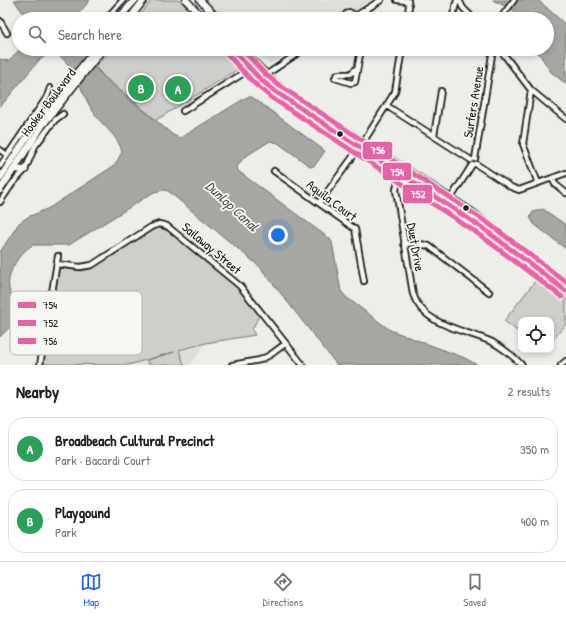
<!DOCTYPE html>
<meta charset="utf-8">
<style>
:root{--surface:#fff;--page:#f6f6f6;--text:#222;--muted:#767676;--line:#e0e0e0;--accent:#2563eb}
body{margin:0;font-family:"Patrick Hand",sans-serif;background:var(--page);color:var(--text)}
.controls{position:absolute;right:12px;bottom:12px;display:grid;overflow:hidden;border-radius:8px;box-shadow:0 2px 6px #0003}
.controls button{width:36px;height:36px;display:grid;place-items:center;padding:0;border:0;border-bottom:1px solid var(--line);background:var(--surface);color:var(--text);font:20px sans-serif}
.you{position:absolute;left:278px;top:235px;width:14px;height:14px;margin:-10px;border:3px solid #fff;border-radius:50%;background:#1a73e8;box-shadow:0 0 0 6px #1a73e833}
.badge{display:grid;place-items:center;width:26px;height:26px;border-radius:50%;background:var(--accent);color:#fff;font-size:13px;font-weight:700}
.pin{position:absolute;translate:-50% -50%;border:2px solid #fff;box-shadow:0 1px 4px #0006}
.list{margin:0;padding:0;list-style:none}
h2{display:flex;justify-content:space-between;align-items:center;height:52px;margin:0;padding:0 16px;font-size:17px}
h2 small{font-size:13px;font-weight:400;color:var(--muted)}
.list li{display:grid;grid-template-columns:26px 1fr auto;gap:12px;align-items:center;box-sizing:border-box;height:64px;margin:0 8px 8px;padding:0 8px;border:1px solid var(--line);border-radius:16px}
.list b{display:block;font-size:15px;white-space:nowrap}
.list p{margin:0;font-size:13px;white-space:nowrap;color:var(--muted)}
.list em{font-size:13px;font-style:normal;color:var(--muted)}
.icon{flex:none;width:22px;height:22px;fill:none;stroke:currentColor;stroke-width:2;stroke-linecap:round;stroke-linejoin:round}
.map{position:relative;flex:none;width:566px;height:365px;overflow:hidden}
.search{position:absolute;background:var(--surface);box-shadow:0 2px 6px #0003;left:12px;right:12px;top:12px;height:44px;display:flex;align-items:center;gap:10px;box-sizing:border-box;padding:0 14px;border-radius:22px;color:var(--muted);font-size:15px}
.sheet{height:196px;background:var(--surface)}
nav{display:flex;justify-content:space-around;align-items:center;box-sizing:border-box;height:56px;border-top:1px solid var(--line);background:var(--surface);font-size:11px;color:var(--muted)}
nav a{display:grid;justify-items:center;gap:2px}
nav .on{color:var(--accent)}
.map>svg:first-child{display:block}
</style>
<div class="map">
<svg width="566" height="365" viewBox="0 0 566 365">
<rect width="100%" height="100%" fill="#edede9"/>
<filter id="ink" filterUnits="userSpaceOnUse"><feTurbulence type="fractalNoise" baseFrequency=".025" numOctaves="2"/><feDisplacementMap in="SourceGraphic" scale="8" xChannelSelector="R" yChannelSelector="G"/><feConvolveMatrix kernelMatrix="1 2 1 2 8 2 1 2 1" color-interpolation-filters="sRGB"/></filter>
<g filter="url(#ink)">
<path fill="#ddddda" d="M205 0H371L342 19H223Z
M253 49H295L270 64Z
M205 344 190 365H129L150 358Z"/>
<path fill="#cececb" stroke="#757574" d="M152 0H179L198 19H137Z
M113 49H225L242 67 156 120 104 77 95 66Z
M158 227 170 232 241 291 260 313 252 330 255 335 206 343 179 350 184 365H149L147 360 174 352 128 365 43 364 59 268 82 271 90 269Z
M536 280 541 284 544 281 566 297V324L551 342V320H521V334L504 321Z"/>
<path fill="#a6a6a3" stroke="#6f6f6d" d="M14 0H90L80 12 78 19H27Z
M493 0H538L566 25V84L551 72 536 49H547V19H522L516 12Z
M20 49H84L93 66 104 77 173 135 180 138 247 97H252L325 151 315 165 311 167 278 143 270 141 243 158 237 167 238 171 330 239 332 242 341 291 346 297 390 330 465 358 477 365H337L260 267 168 191 164 190 154 192 69 245H33C19 252 4 276 10 292 12 300 19 306 17 315 15 325 6 330 0 337V252L19 223 28 217 49 208 115 165 122 152C119 137 105 128 97 117 83 100 79 73 62 58 58 55 54 54 50 54L40 59 0 107V59L9 61Z
M543 209 566 225V249L534 224 530 217 533 212Z"/>
<g fill="none" stroke-linecap="round" stroke-linejoin="round">
<g stroke="#1c1c1c" stroke-width="8">
<path id="minor" d="M397 0 408 1
M459 0 463 8 474 19
M354 17 381 0
M106 19 123 0
M346 19V14L349 12 353 14V19
M407 19 409 6 408 1
M452 19 457 0
M500 19 514 0
M0 21 7 33
M357 68 350 74H338L335 78 351 83 355 82 361 49
M260 79 304 49
M531 90 523 144 538 183
M387 106 471 160
M183 111 250 69
M434 136 441 91
M0 150 7 155
M475 159 493 49 502 52 531 90 566 119
M476 164 511 187 519 190 566 173
M0 166 47 97 50 88
M405 169 398 180 396 190 413 294C424 327 464 329 492 342 503 348 513 356 522 365
M274 171 355 229 364 281
M552 178 555 184 566 193
M449 201 472 165
M0 202 12 184 25 170 35 146 55 120 63 114
M319 203 360 147 395 92 402 49
M404 244 416 243 429 246 489 292
M57 264 80 267 92 265 151 227 159 224 167 226 240 286 303 365
M40 365 58 256
M232 365 260 360 270 355 285 344
M561 365 566 361"/>
</g>
<g stroke="#1c1c1c" stroke-width="9">
<path id="major" d="M186 0 204 19
M200 0 218 19
M118 19 135 0
M129 19 144 0
M232 49 260 79 276 92 484 229 566 291
M241 49 274 82 285 91 472 212 566 284
M14 169 25 170
M0 178 35 125 96 49
M0 190 42 126 103 49"/>
</g>
<use href="#minor" stroke="#f6f6f2" stroke-width="4.5"/>
<use href="#major" stroke="#f6f6f2" stroke-width="6"/>
<g stroke="#f6f6f2" stroke-width="8">
<path id="bus-1" d="M232 49 260 79 276 92 484 229 566 291"/>
</g>
<g stroke="#f6f6f2" stroke-width="8">
<path id="bus-2" d="M227 54 255 84 272 98 480 235 562 297"/>
</g>
<g stroke="#f6f6f2" stroke-width="8">
<path id="bus-3" d="M242 49 265 74 280 86 488 223 566 282"/>
</g>
<use href="#bus-1" stroke="#e463a4" stroke-width="5"/>
<use href="#bus-2" stroke="#e463a4" stroke-width="5"/>
<use href="#bus-3" stroke="#e463a4" stroke-width="5"/>
</g>
</g>
<g fill="#1c1c1c" stroke="#f6f6f2" stroke-width="1.5">
<circle cx="340" cy="134" r="3.5"/>
<circle cx="466" cy="208" r="3.5"/>
</g>
<g text-anchor="middle" stroke-width="3.5" stroke-linejoin="round" paint-order="stroke">
<g font-size="13" fill="#1c1c1c" stroke="#f6f6f2">
<text transform="translate(48 102) rotate(-53)" y="5">Hooker Boulevard</text>
<text transform="translate(473 102) rotate(-81)" y="5">Surfers Avenue</text>
<text transform="translate(332 200) rotate(37)" y="5">Aquila Court</text>
<text transform="translate(416 247) rotate(80)" y="5">Duet Drive</text>
<text transform="translate(212 248) rotate(40)" y="5">Sailaway Street</text>
</g>
<g font-size="14" font-style="italic" fill="#535352" stroke="#f6f6f2">
<text transform="translate(232 206) rotate(43)" y="5">Dunlop Canal</text>
</g>
</g>
<rect x="10" y="291" width="132" height="64" rx="6" fill="#f6f6f2" stroke="#b5b5b2" stroke-width="1"/>
<rect x="18" y="302" width="18" height="6" fill="#e463a4"/>
<rect x="18" y="320" width="18" height="6" fill="#e463a4"/>
<rect x="18" y="338" width="18" height="6" fill="#e463a4"/>
<g font-size="11" fill="#1c1c1c">
<text x="43" y="309">754</text>
<text x="43" y="327">752</text>
<text x="43" y="345">756</text>
</g>
<g stroke="#f6f6f2" stroke-width="1.5">
<rect x="362" y="141" width="31" height="19" rx="4" fill="#e463a4"/>
<rect x="382" y="162" width="30" height="19" rx="4" fill="#e463a4"/>
<rect x="402" y="184" width="31" height="20" rx="4" fill="#e463a4"/>
</g>
<g font-size="11" text-anchor="middle" font-weight="bold" fill="#fff">
<text x="378" y="154">756</text>
<text x="397" y="176">754</text>
<text x="418" y="198">752</text>
</g>
</svg>
<div class="controls">
<button><svg class="icon" aria-label="locate" viewBox="0 0 24 24"><circle cx="12" cy="12" r="6"/><path d="M12 2v4M12 18v4M2 12h4M18 12h4"/></svg></button>
</div>
<div class="you"></div>
<div class="pin badge" style="left:178px;top:89px;background:#2e9e5b">A</div>
<div class="pin badge" style="left:141px;top:88px;background:#2e9e5b">B</div>
<div class="search"><svg class="icon" aria-label="search" viewBox="0 0 24 24"><circle cx="10" cy="10" r="6"/><path d="M15 15l6 6"/></svg>Search here</div>
</div>
<section class="sheet">
<h2>Nearby<small>2 results</small></h2>
<ul class="list">
<li><span class="badge" style="background:#2e9e5b">A</span><div><b>Broadbeach Cultural Precinct</b><p>Park · Bacardi Court</p></div><em>350 m</em></li>
<li><span class="badge" style="background:#2e9e5b">B</span><div><b>Playgound</b><p>Park</p></div><em>400 m</em></li>
</ul>
</section>
<nav>
<a class="on"><svg class="icon" aria-label="map" viewBox="0 0 24 24"><path d="M3 6l6-2 6 2 6-2v14l-6 2-6-2-6 2zM9 4v14M15 6v14"/></svg>Map</a>
<a><svg class="icon" aria-label="directions" viewBox="0 0 24 24"><path d="M12 3l9 9-9 9-9-9zM9 14v-3h6M13 9l2 2-2 2"/></svg>Directions</a>
<a><svg class="icon" aria-label="saved" viewBox="0 0 24 24"><path d="M7 4h10v16l-5-4-5 4z"/></svg>Saved</a>
</nav>
